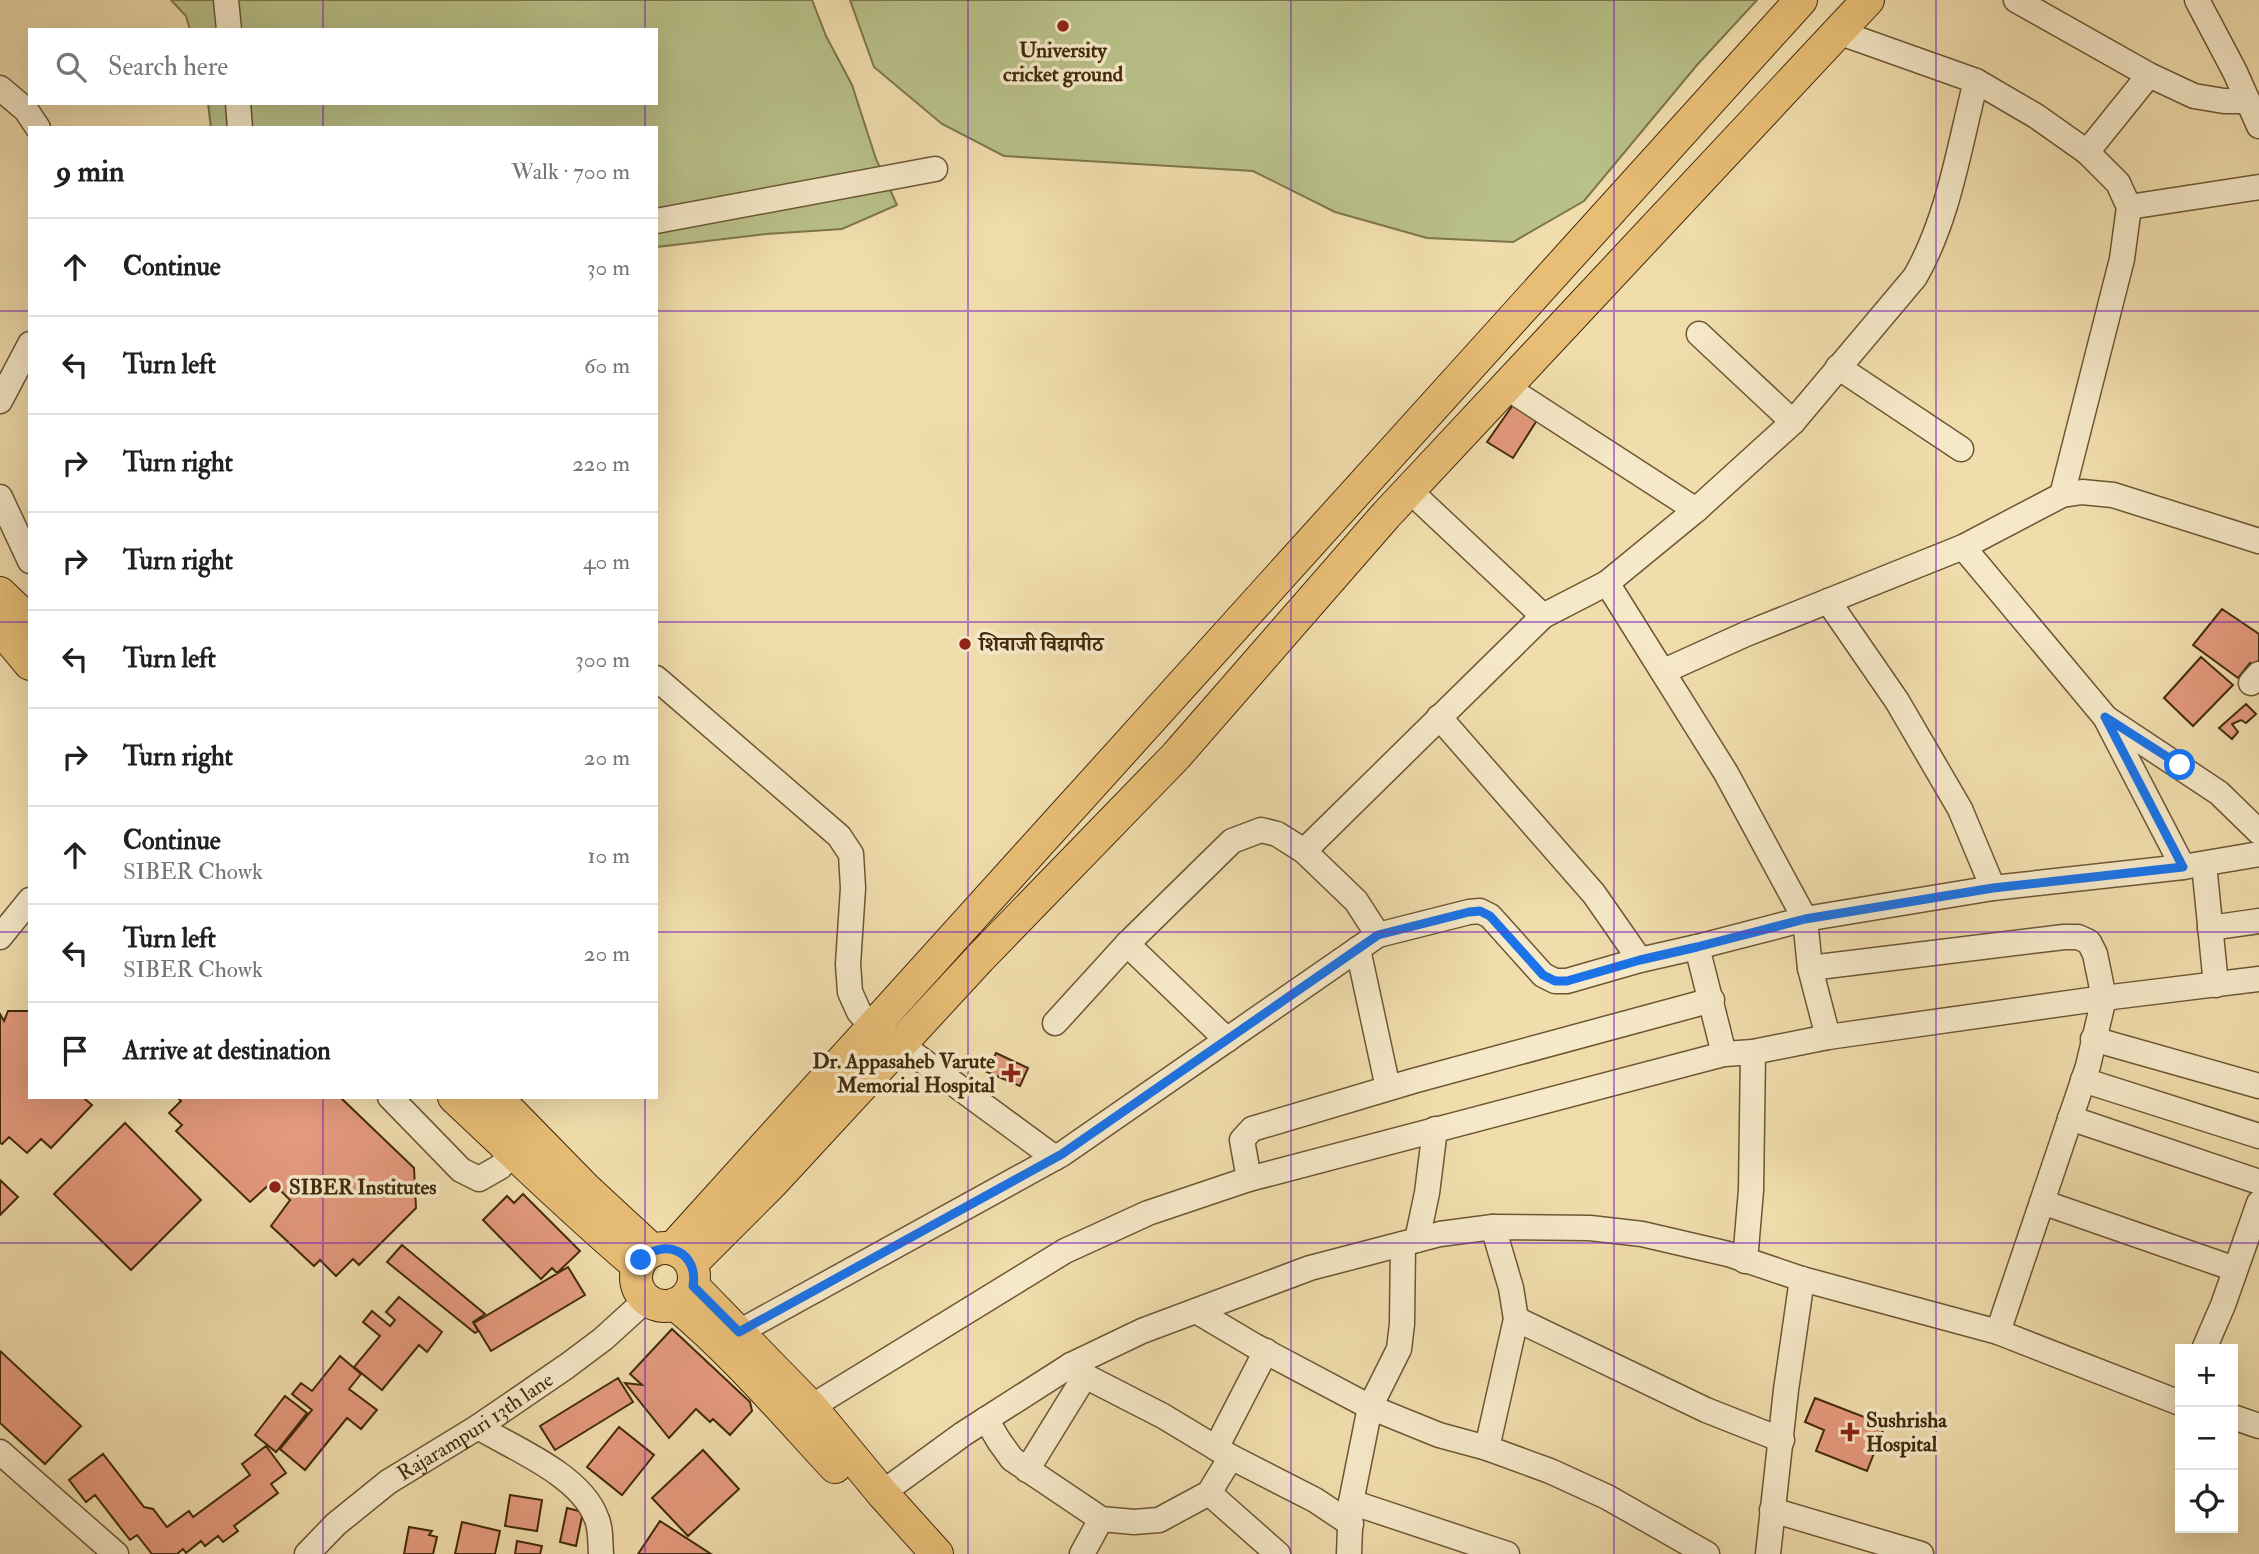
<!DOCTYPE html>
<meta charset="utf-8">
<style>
:root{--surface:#fff;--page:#f6f6f6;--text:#202124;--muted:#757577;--line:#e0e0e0}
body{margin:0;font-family:"IM FELL Double Pica","Noto Serif Devanagari",serif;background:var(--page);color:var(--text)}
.controls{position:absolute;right:21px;bottom:21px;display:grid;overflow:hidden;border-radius:0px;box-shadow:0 7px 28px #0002}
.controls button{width:63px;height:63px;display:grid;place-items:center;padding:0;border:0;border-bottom:2px solid var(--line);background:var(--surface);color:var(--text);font:35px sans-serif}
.stop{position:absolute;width:21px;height:21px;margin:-16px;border:5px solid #1a73e8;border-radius:50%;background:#fff}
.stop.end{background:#1a73e8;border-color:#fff;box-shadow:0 2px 7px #0008}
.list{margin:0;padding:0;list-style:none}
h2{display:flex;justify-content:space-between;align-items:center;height:91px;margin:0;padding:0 28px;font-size:30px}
h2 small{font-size:23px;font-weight:400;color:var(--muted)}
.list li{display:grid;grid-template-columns:46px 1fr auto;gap:21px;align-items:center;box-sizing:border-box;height:98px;padding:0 28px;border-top:2px solid var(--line)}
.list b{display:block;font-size:26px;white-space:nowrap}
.list p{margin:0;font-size:23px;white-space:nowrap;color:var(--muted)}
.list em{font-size:23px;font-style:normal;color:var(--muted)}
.icon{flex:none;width:38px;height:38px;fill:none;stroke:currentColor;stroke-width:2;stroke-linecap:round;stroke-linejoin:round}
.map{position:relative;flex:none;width:2259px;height:1554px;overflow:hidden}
.search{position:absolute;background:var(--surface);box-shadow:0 7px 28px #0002;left:28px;top:28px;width:630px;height:77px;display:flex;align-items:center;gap:18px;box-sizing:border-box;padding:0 24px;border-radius:0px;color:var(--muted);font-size:26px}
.panel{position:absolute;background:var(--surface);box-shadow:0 7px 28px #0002;left:28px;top:126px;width:630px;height:973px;border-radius:0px}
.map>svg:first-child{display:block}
</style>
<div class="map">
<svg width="2259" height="1554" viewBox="0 0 2259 1554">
<rect width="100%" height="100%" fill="#f1ddac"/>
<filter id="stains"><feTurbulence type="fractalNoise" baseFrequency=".00286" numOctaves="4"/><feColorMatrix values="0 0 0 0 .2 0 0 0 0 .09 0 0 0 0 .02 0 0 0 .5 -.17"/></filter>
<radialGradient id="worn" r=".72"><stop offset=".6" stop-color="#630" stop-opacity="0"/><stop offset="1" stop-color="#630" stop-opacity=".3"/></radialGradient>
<path fill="#b9c189" stroke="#7d764a" stroke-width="2" d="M171 0H812L826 36 852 85 876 159 897 205 842 229 766 234 656 247V128H211L208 103H656V30H190L186 16Z
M850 0H1757L1697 65 1584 201 1513 242 1427 238 1335 212 1253 171 1004 156 942 124 874 67Z"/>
<path fill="#e59a7d" stroke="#412a0b" stroke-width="2" d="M1515 402 1539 417 1513 458 1487 442Z
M2222 609 2259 634V660L2254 666 2250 663 2238 678 2193 645Z
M2201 657 2233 685 2193 726 2164 698Z
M2246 704 2256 714 2246 723 2241 720 2232 724 2238 732 2232 739 2219 728Z
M8 1011H30V1097H87L85 1099 92 1105 51 1148 41 1139 27 1153 9 1137 2 1144 0 1143V1014L4 1021Z
M996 1053 1028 1068 1020 1086 987 1072Z
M177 1097H340L414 1168 416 1208 359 1265 353 1259 336 1276 320 1260 314 1266 271 1226 290 1200 272 1182 250 1202 176 1131 182 1125 169 1113 181 1101Z
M125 1123 201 1200 131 1270 54 1194Z
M0 1180 18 1197 0 1215Z
M523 1194 580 1251 557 1273 552 1268 541 1279 483 1220 507 1196 514 1203Z
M402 1245 485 1314 473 1322 478 1331 475 1333 387 1262Z
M568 1267 585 1295 491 1351 474 1323Z
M399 1297 442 1332 427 1352 419 1345 382 1390 354 1367 380 1336 363 1322 372 1311 390 1326 395 1320 386 1312Z
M672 1329 750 1402 752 1411 730 1435 713 1419 710 1422 696 1409 669 1438 625 1383 642 1385 630 1374Z
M0 1351 81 1426 45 1464 0 1423Z
M340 1356 361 1374 349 1389 377 1410 361 1429 347 1418 305 1470 280 1449 312 1410 292 1394 301 1383 312 1391Z
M618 1378 633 1402 555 1450 540 1426Z
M285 1396 307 1413 276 1452 255 1435Z
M1815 1398 1885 1425 1867 1471 1816 1451 1824 1430 1805 1422Z
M619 1427 654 1455 622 1495 587 1467Z
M266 1446 286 1473 271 1484 278 1493 234 1526 238 1531 223 1542 218 1536 205 1546 201 1541 186 1553 183 1549 177 1554H152L137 1535 130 1540 95 1495 86 1502 69 1480 103 1454 144 1507 153 1509 167 1527 189 1511 193 1517 250 1475 242 1464Z
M703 1450 739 1489 688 1536 652 1498Z
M510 1495 542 1500 537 1531 505 1526Z
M567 1508 583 1512 576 1546 560 1542Z
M660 1521 711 1554H638Z
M462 1522 500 1531 495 1554H455Z
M409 1527 432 1531 429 1535 437 1537 433 1554H404Z
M517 1541 542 1546 540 1554H515Z"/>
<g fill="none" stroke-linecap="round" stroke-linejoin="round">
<g stroke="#6d5733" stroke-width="27">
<g id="minor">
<path d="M226 0 229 30"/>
<path d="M2016 0 2149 75 2194 96 2224 101H2247"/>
<path d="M2197 0 2235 72 2259 126"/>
<path d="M1838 32 1976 81 2036 116 2087 152 2118 183 2129 207 2122 259 2062 495"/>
<path d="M0 88 26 110 38 128"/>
<path d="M238 103 240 128"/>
<path d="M2087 152 2149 75"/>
<path d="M2129 207 2259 187"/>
<path d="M656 221 935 169"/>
<path d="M1699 334 1793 422"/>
<path d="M1838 367 1961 449"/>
<path d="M1506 387 1696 510"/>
<path d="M0 401 30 344"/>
<path d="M1410 491 1543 616"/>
<path d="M0 497 30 561"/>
<path d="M1963 547 2105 717 2183 867"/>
<path d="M1607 583 1726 773 1805 919 1810 968 1828 1037"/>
<path d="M1828 601 1897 701 1960 809 1993 888"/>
<path d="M1664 671 1746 634 1963 547 2062 495 2082 492 2113 495 2259 541"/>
<path d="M656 678 839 836 851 854 853 888 848 964 850 992 859 1012 873 1027 900 1044 1055 1158"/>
<path d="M2251 683 2259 674"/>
<path d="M1439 717 1594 894 1640 960"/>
<path d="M2106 718 2219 793 2259 832"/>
<path d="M1304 851 1543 616 1607 583 1696 510 1793 422 1915 277C1949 218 1959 147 1976 81"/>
<path d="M2204 864 2216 985"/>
<path d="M2210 928 2259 921"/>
<path d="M0 937 30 900"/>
<path d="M1127 944 1227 1040"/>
<path d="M1697 947 1724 1054"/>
<path d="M1358 949 1388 1088"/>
<path d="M1810 968 2064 937H2078L2089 942 2095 954 2104 998 2088 1066 1998 1332"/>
<path d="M1055 1023 1127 944 1232 841 1261 830 1277 834 1304 851 1356 901 1378 935"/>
<path d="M2093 1039 2259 1086"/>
<path d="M2083 1080 2259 1136"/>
<path d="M390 1097 461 1170 479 1179 500 1167 514 1151"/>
<path d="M2070 1118 2259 1182"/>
<path d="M1249 1179 1242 1140 1252 1129 1413 1081 1712 1000"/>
<path d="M2042 1202 2235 1269"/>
<path d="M1417 1240 1427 1193 1435 1129"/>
<path d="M1745 1261 1751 1190 1753 1052"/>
<path d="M1196 1311 1255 1346 1370 1407 1439 1435 1487 1448 1550 1471 1607 1497 1707 1554"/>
<path d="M1516 1319 1706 1410 1782 1440"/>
<path d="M739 1332 1062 1154 1378 935 1469 912 1480 911 1490 916 1543 975 1555 981H1567L1640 960 1697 947 1805 919 1993 888 2183 867 2259 854"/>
<path d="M2204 1349 2223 1305 2259 1203"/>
<path d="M1071 1365 1085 1376 1163 1416 1231 1457 1315 1500 1351 1524"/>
<path d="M811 1407 1065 1251 1148 1213 1249 1179 1724 1054 1753 1052 1828 1037 2104 998 2259 979"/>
<path d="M2233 1417 2259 1426"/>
<path d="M986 1419 999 1441 1012 1459 1101 1519 1134 1522 1159 1520 1209 1493 1231 1457"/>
<path d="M478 1427C515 1449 580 1475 596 1517 601 1527 600 1542 601 1554"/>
<path d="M1216 1448 1266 1351"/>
<path d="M1487 1448 1516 1319 1511 1288 1493 1227"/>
<path d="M0 1452 116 1554"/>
<path d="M1027 1470 1085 1376"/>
<path d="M882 1493 963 1434 1071 1365 1142 1331 1310 1268 1440 1234 1493 1227 1590 1228 1642 1234 1728 1254 1802 1279 1998 1332 2180 1403"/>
<path d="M1209 1493 1278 1554"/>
<path d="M1351 1502 1507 1554"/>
<path d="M1772 1510 1921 1554"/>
<path id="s1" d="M307 1554 336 1524 388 1482 478 1427 567 1366 603 1339 646 1300"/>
<path d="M1082 1554 1101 1519"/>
<path d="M1349 1554 1351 1502 1370 1407 1399 1349 1402 1324 1403 1244"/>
<path d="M1768 1554 1786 1390 1802 1279"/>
</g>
</g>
<g stroke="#412a0b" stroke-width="34">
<path id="major" d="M0 593 30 622
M0 628 30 664
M454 1097C515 1154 574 1212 638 1266
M496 1097 585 1188 653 1251
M636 1277a29 29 0 1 1 58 0a29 29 0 1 1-58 0Z
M672 1249 1801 0
M691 1264 773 1182 980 958 1176 756 1386 515 1868 0
M693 1286 811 1407 882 1493 937 1554
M675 1304C734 1353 783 1411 835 1467"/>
</g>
<use href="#minor" stroke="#f6e9c9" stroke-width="24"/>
<use href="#major" stroke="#e8be76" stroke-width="32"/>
</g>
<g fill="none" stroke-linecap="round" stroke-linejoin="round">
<path stroke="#1a73e8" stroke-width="9" d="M641 1260C665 1236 699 1253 693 1286L739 1332 1062 1154 1378 935 1469 912 1480 911 1490 916 1543 975 1555 981H1567L1640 960 1697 947 1805 919 1993 888 2183 867 2105 717 2180 765"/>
</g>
<path fill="none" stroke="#7b2cbf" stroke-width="2" stroke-opacity="0.55" d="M323 0V30M645 0V30M968 0V1554M1291 0V1554M1614 0V1554M1936 0V1554M323 103V128M645 103V128M0 311H30M656 311H2259M0 622H30M656 622H2259M0 932H30M656 932H2259M323 1097V1554M645 1097V1554M0 1243H2259"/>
<g fill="#8f2418" stroke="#f6e9c9" stroke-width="2.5">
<circle cx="1063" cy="26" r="7"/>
<circle cx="965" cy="644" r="7"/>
<path d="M1007.5 1062.5h7v7h7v7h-7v7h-7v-7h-7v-7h7z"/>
<circle cx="275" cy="1187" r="7"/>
<path d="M1846.5 1421.5h7v7h7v7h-7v7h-7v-7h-7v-7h7z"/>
</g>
<g text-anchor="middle" stroke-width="7" stroke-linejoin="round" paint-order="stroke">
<g font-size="21" font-weight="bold" fill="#412a0b" stroke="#f6e9c9" text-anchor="start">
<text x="1063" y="57" text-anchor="middle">University<tspan x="1063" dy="24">cricket ground</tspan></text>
<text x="979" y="651">शिवाजी विद्यापीठ</text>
<text x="995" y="1068" text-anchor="end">Dr. Appasaheb Varute<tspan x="995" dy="24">Memorial Hospital</tspan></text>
<text x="289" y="1194">SIBER Institutes</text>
<text x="1866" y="1427">Sushrisha<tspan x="1866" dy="24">Hospital</tspan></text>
</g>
<g font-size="21" fill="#412a0b" stroke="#f6e9c9">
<text dy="7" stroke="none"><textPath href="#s1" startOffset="212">Rajarampuri 13th lane</textPath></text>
</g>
</g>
<rect width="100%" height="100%" filter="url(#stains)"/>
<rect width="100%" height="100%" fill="url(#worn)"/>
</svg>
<div class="controls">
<button>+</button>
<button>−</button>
<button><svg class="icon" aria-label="locate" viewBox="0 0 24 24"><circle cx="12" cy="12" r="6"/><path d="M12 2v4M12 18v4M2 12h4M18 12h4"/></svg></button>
</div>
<div class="stop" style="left:2180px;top:765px"></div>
<div class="stop end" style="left:641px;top:1260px"></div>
<div class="search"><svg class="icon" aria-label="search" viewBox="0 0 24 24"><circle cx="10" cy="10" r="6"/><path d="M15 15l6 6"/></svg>Search here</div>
<section class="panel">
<h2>9 min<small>Walk · 700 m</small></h2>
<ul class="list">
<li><svg class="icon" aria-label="ahead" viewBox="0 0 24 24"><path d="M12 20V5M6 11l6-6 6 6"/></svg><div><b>Continue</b></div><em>30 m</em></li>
<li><svg class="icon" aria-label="left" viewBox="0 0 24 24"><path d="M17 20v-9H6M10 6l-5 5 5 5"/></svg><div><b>Turn left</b></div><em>60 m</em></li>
<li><svg class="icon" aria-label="right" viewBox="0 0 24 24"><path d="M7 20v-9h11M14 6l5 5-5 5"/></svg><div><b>Turn right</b></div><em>220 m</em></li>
<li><svg class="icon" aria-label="right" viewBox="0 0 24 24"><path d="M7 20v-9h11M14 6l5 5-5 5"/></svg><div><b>Turn right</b></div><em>40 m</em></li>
<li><svg class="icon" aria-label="left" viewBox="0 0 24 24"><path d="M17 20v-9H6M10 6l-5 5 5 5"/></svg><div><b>Turn left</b></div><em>300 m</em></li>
<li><svg class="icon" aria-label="right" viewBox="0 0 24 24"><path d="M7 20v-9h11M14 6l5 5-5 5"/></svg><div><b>Turn right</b></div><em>20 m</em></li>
<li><svg class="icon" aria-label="ahead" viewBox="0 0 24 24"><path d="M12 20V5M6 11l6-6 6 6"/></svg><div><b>Continue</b><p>SIBER Chowk</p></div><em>10 m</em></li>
<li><svg class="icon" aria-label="left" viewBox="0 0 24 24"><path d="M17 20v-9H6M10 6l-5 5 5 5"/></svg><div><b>Turn left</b><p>SIBER Chowk</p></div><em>20 m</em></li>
<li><svg class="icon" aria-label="arrive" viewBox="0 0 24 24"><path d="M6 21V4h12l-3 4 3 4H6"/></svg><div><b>Arrive at destination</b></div></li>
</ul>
</section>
</div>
